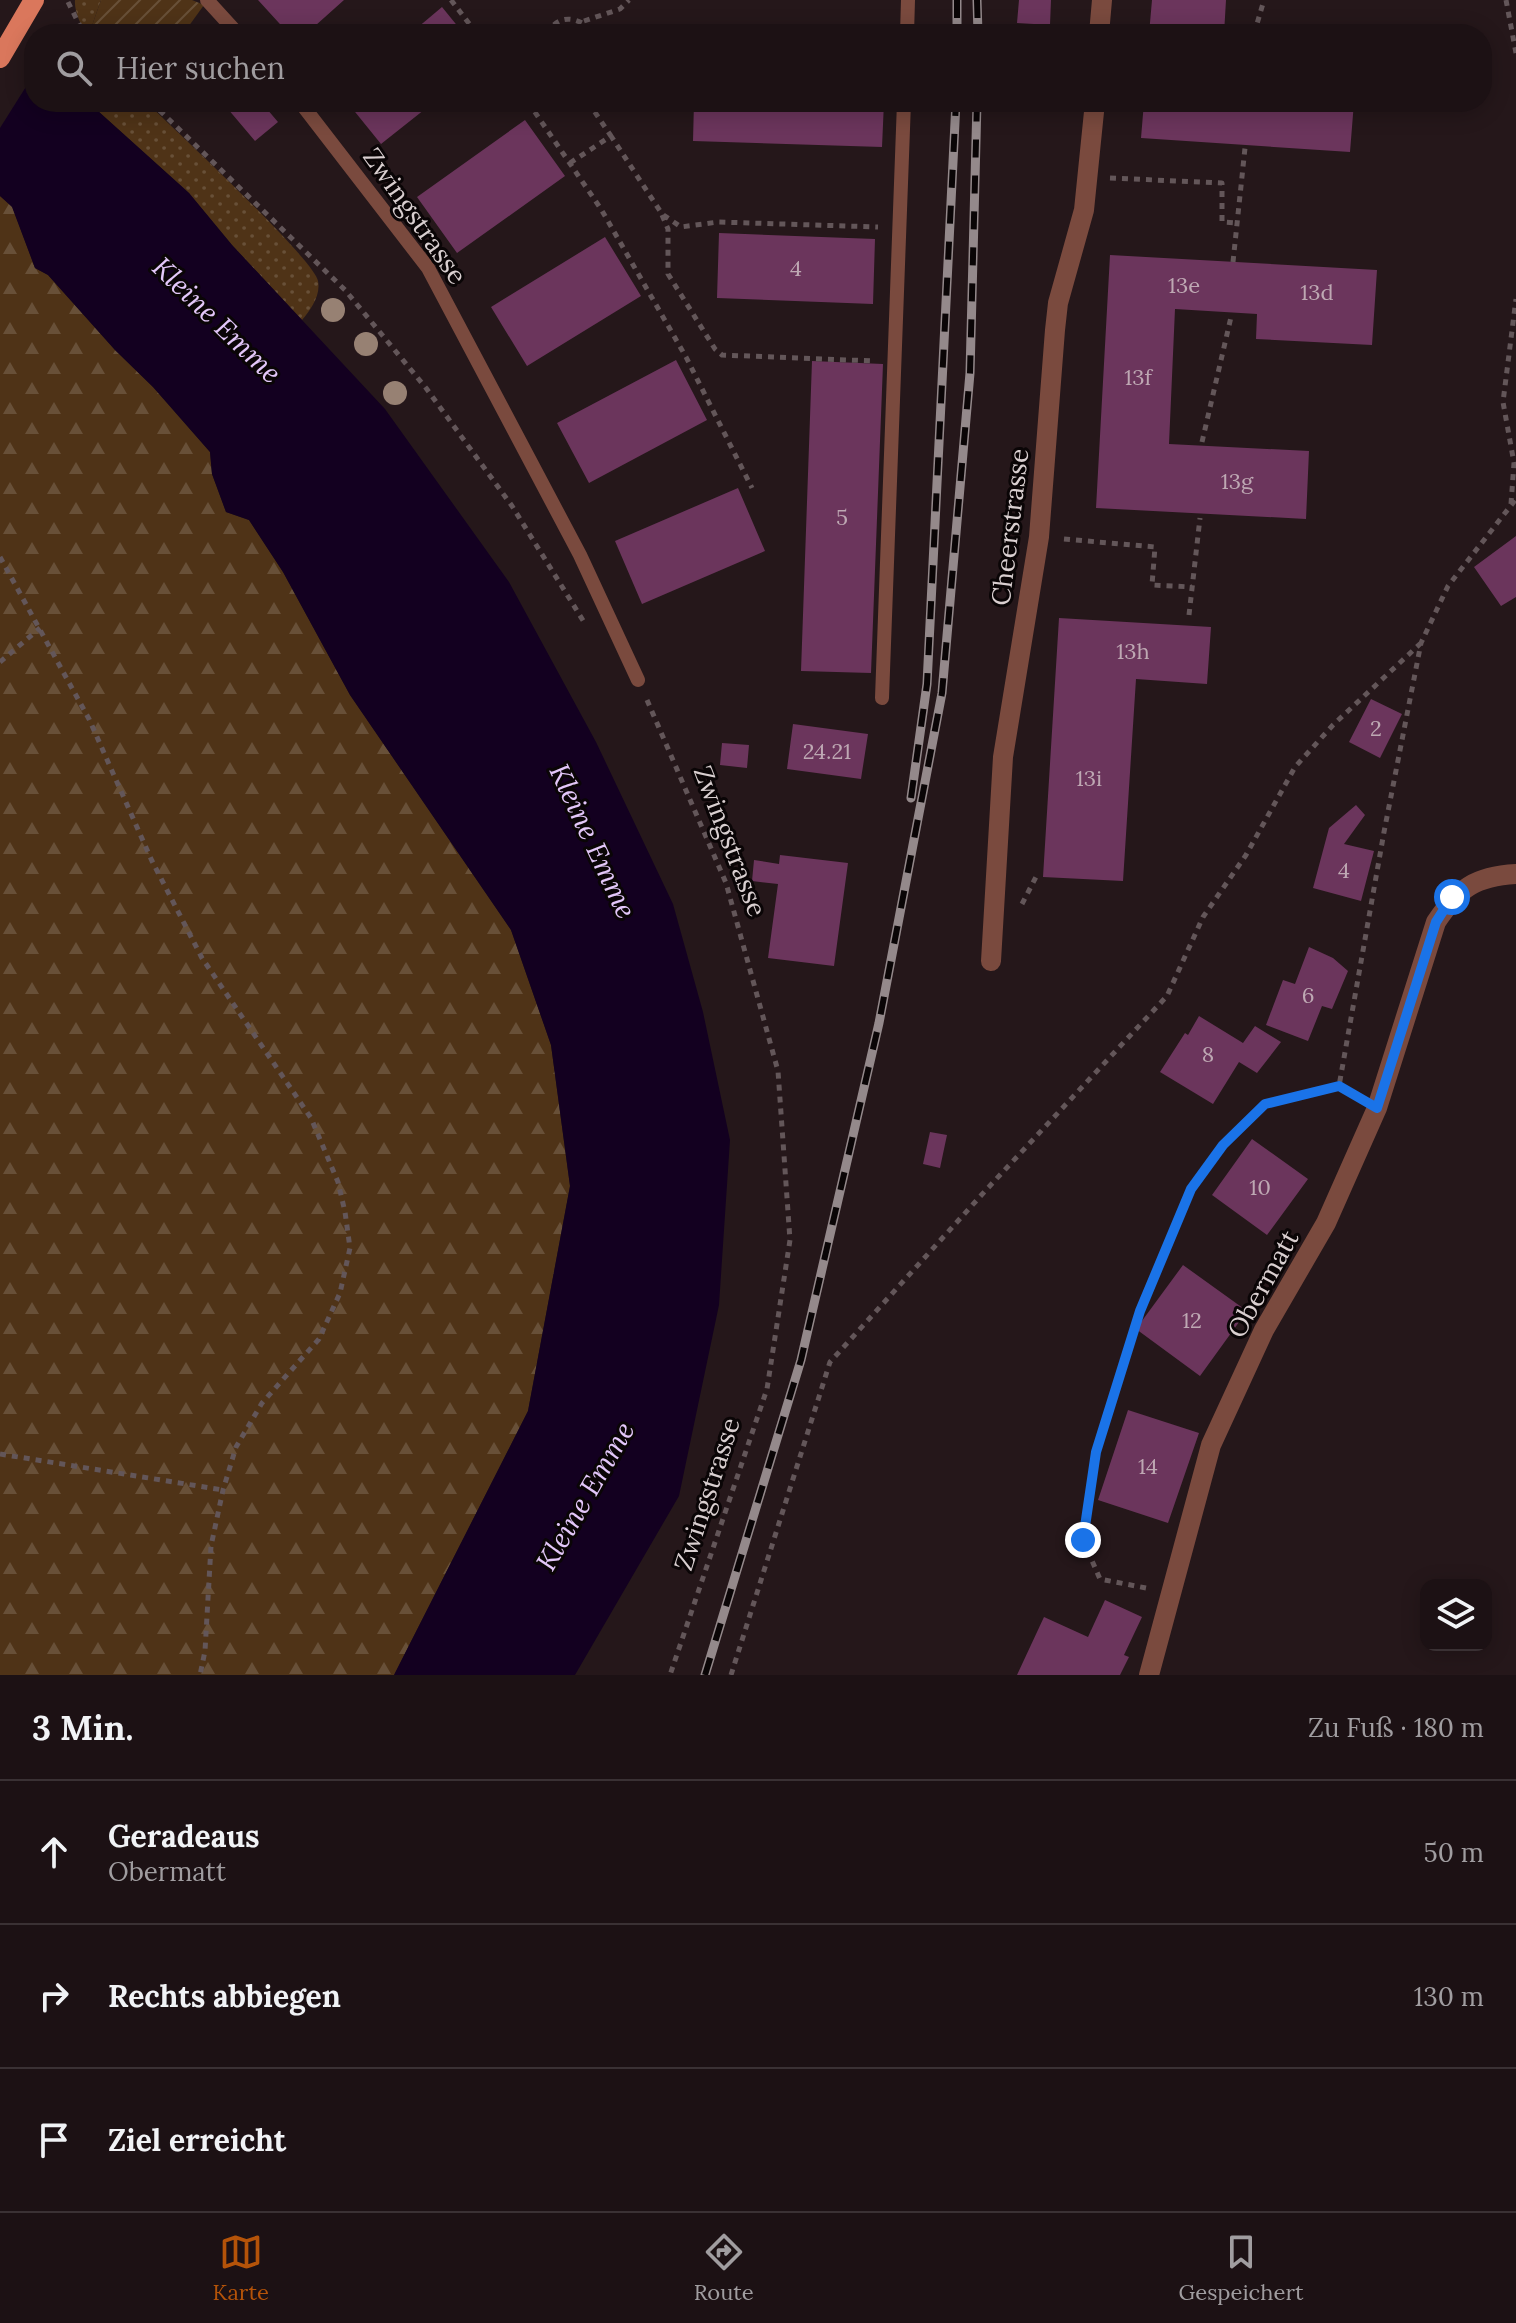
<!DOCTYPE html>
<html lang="de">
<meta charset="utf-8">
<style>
:root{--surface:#1c1114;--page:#291f22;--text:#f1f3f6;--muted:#a09da0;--line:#3a3134;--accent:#b45309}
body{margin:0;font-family:Lora,serif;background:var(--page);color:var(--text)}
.controls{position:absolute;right:24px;bottom:24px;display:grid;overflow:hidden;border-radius:16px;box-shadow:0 4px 20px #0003}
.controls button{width:72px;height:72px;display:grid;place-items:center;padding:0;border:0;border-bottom:2px solid var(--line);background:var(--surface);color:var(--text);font:40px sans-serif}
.stop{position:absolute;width:24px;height:24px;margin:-18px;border:6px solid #1a73e8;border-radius:50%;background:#fff}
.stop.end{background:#1a73e8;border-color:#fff;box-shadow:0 2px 8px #0008}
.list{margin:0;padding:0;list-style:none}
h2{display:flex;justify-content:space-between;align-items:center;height:104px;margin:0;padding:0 32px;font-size:34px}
h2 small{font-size:26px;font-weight:400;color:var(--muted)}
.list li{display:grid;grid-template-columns:52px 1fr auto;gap:24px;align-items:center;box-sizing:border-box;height:144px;padding:0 32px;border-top:2px solid var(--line)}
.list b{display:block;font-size:30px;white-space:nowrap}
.list p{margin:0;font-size:26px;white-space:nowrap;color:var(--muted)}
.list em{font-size:26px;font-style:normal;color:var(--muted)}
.icon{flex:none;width:44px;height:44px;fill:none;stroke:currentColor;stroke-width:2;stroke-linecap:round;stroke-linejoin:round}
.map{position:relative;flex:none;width:1516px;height:1675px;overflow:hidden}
.search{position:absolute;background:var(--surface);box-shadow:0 4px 20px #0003;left:24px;right:24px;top:24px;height:88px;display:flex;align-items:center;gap:20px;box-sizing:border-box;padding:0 28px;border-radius:32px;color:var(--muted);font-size:30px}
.sheet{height:536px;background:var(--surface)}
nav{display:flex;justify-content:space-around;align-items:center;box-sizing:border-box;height:112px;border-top:2px solid var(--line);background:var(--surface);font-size:22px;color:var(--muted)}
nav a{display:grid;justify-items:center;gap:4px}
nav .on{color:var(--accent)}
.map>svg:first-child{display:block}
</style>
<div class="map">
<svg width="1516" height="1675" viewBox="0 0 1516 1675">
<defs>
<pattern id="grass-dots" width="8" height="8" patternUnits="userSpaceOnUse" patternTransform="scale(2)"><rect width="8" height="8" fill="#4f3317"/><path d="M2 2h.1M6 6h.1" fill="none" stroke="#685038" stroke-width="1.8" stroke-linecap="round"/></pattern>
<pattern id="forest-firs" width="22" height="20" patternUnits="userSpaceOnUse" patternTransform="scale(2)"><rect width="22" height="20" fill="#4f3317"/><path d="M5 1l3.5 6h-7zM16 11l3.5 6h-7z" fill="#685038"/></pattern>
<pattern id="garden-furrows" width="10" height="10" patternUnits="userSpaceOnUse" patternTransform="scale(2)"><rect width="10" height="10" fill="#4f3317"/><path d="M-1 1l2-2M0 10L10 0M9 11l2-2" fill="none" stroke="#685038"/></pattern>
</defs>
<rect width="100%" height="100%" fill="#25171a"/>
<path fill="url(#grass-dots)" d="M75 0H101L89 34H86C81 25 74 11 75 0Z
M88 102H146C172 127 314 259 318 281 321 296 310 310 302 320L232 245 189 193Z"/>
<path fill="url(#forest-firs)" d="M0 196 12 206 35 268 48 275 115 350 153 387 210 452 212 474 226 512 249 520 283 572 350 695 511 930 551 1045 570 1186 528 1411 394 1675H0Z"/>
<path fill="url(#garden-furrows)" d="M101 0H192L204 5 183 34H89Z"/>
<path fill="#130020" d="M0 13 34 48V102H88L189 193 232 245 385 409 509 582 596 742 673 904 703 1012 730 1140 719 1305 679 1496 575 1675H394L528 1411 570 1186 551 1045 511 930 350 695 283 572 249 520 226 512 212 474 210 452 153 387 115 350 48 275 35 268 12 207 0 196Z"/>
<path fill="#25171a" d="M0 9 34 42V74L0 128Z"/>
<path fill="#6b355c" d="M258 0H344L306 34H289Z
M1019 0H1051L1050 25 1017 23Z
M1152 0H1226L1224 34H1149Z
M442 7 464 34H409L423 23Z
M222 102H261L278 122 255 141Z
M347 102H434L381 144Z
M694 102H884L882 147 693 141Z
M1144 102H1354L1350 152 1141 138Z
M525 120 565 176 457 253 417 197Z
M719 233 875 239 873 304 717 298Z
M605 237 641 296 527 366 491 307Z
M1110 255 1377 270 1372 345 1256 339 1257 314 1175 309 1169 444 1309 451 1306 519 1096 508Z
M676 360 707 420 589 483 557 423Z
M812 361 883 364 871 673 801 671Z
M738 488 765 551 642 604 615 541Z
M1516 536V597L1501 606 1474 567Z
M1059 618 1211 627 1207 684 1136 679 1123 881 1043 877Z
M1371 699 1402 714 1380 758 1349 742Z
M793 724 868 734 861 779 787 769Z
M722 743 749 745 747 768 720 765Z
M1356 805 1365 815 1344 844 1374 851 1361 901 1313 888 1329 828Z
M780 855 848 863 834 966 768 958 778 884 752 881 754 860 779 864Z
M1309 947 1333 958 1348 971 1332 1009 1322 1006 1308 1041 1266 1025 1283 980 1295 984Z
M1199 1016 1243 1043 1255 1026 1281 1042 1257 1073 1239 1062 1213 1104 1160 1072 1185 1033 1188 1035Z
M930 1132 947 1135 940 1168 923 1164Z
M1252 1139 1308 1179 1267 1235 1212 1195Z
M1183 1265 1247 1311 1200 1376 1136 1329Z
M1128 1410 1199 1433 1168 1523 1098 1500Z
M1105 1600 1142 1617 1124 1655 1129 1657 1120 1675H1017L1044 1617 1088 1637Z"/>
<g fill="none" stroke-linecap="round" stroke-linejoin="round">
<path stroke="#635659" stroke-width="5" stroke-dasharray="6 6" stroke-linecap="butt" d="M451 0 477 34
M1506 0 1516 53
M68 2 84 34
M584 21 620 9 629 0
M546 34C562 10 580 19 598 34
M1254 34 1264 0
M151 102 345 290 426 388 512 506 584 622
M528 102 601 209 686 357 752 488
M588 102 611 136
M570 163 611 136 662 214 681 227 718 222 878 227
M1110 178 1222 183V222L1236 223
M662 215 668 229V274L715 349 722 355 874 361
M1233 262 1245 148
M1202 442 1231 317
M1511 504 1514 463 1503 402 1516 299
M1064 539 1155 547 1152 585 1192 587
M0 557 89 719 152 861 202 958 311 1118 338 1182 345 1212 350 1248 340 1293 319 1339 262 1403 236 1447 223 1490 211 1546 205 1651 200 1675
M1189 615 1200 518
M0 662 40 628
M647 700 726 883 778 1071 790 1240 767 1389 670 1675
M1022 904 1038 873
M1356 1096 1339 1086 1384 832 1421 643 1448 586 1516 499
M0 1454 223 1490
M1146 1588 1100 1579 1083 1540 1096 1452 1140 1311 1191 1189 1223 1145 1265 1104 1339 1086
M731 1675 830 1362 986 1190 1167 996 1203 917 1246 855 1295 767 1333 725 1421 643"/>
<path stroke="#7a4a3e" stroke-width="14" d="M207 0 238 34
M907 34 908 0
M300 102 428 268 580 555 638 680
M882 698 904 102"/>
<path stroke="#7a4a3e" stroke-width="20" d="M1099 34 1102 0
M991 961 1003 757 1039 537 1055 330 1058 303 1084 210 1095 102
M1149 1675 1211 1445 1264 1330 1326 1223 1377 1108 1436 922C1458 889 1475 876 1516 874"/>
<path stroke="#da775c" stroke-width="20" d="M0 58 34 0"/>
<g stroke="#94898b" stroke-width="9">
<path id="rail" d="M957 0V34
M977 0 978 34
M911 798 927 684 956 102
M705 1675 801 1360 879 1023 942 693 970 373 977 102"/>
</g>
<use href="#rail" stroke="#0a0506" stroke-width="6" stroke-dasharray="18" stroke-linecap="butt"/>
</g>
<g fill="#978173">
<circle cx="333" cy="310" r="12"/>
<circle cx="366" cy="344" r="12"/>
<circle cx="395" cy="393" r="12"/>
</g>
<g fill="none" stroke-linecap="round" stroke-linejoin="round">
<path stroke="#1a73e8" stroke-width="10" d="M1083 1540 1096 1452 1140 1311 1191 1189 1223 1145 1265 1104 1339 1086 1377 1108 1436 922 1452 897"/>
</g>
<g text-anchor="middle" stroke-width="6" stroke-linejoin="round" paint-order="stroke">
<g font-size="22" fill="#bea8b3">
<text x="796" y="276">4</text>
<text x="1184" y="293">13e</text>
<text x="1317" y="300">13d</text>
<text x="1138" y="385">13f</text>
<text x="1237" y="489">13g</text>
<text x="842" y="525">5</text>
<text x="1133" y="659">13h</text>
<text x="1376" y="736">2</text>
<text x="827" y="759">24.21</text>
<text x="1089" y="786">13i</text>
<text x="1344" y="878">4</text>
<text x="1308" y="1003">6</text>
<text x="1208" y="1062">8</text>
<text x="1260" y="1195">10</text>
<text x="1192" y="1328">12</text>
<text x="1148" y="1474">14</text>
</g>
<g font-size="26" fill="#d9cfd0" stroke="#0a0506">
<text transform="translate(415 216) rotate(55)" y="9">Zwingstrasse</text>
<text transform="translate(1010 527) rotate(-83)" y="9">Cheerstrasse</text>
<text transform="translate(730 841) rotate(69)" y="9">Zwingstrasse</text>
<text transform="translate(1263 1284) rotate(-61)" y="9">Obermatt</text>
<text transform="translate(707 1494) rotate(-72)" y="9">Zwingstrasse</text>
</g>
<g font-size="28" font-style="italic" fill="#e3c7f9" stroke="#0a0506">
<text transform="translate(217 320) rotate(44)" y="10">Kleine Emme</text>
<text transform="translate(593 841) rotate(65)" y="10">Kleine Emme</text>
<text transform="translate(585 1496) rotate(-60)" y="10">Kleine Emme</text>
</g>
</g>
</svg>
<div class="controls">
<button><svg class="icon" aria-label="layers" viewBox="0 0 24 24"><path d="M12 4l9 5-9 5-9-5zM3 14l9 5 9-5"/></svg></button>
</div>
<div class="stop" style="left:1452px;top:897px"></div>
<div class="stop end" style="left:1083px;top:1540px"></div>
<div class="search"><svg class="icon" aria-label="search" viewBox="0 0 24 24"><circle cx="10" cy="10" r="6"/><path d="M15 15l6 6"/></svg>Hier suchen</div>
</div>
<section class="sheet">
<h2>3 Min.<small>Zu Fuß · 180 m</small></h2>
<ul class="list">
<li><svg class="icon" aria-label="ahead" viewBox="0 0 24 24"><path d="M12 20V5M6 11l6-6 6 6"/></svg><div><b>Geradeaus</b><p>Obermatt</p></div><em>50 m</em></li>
<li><svg class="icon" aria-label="right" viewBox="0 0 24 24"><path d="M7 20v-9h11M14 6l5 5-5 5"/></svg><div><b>Rechts abbiegen</b></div><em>130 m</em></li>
<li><svg class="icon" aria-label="arrive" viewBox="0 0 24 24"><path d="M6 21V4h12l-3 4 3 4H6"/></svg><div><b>Ziel erreicht</b></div></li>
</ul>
</section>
<nav>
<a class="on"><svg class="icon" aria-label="map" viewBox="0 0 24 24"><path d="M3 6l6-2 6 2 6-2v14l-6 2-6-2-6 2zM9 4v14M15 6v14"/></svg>Karte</a>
<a><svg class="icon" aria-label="directions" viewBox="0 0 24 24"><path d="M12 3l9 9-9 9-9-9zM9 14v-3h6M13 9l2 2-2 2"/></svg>Route</a>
<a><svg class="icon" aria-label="saved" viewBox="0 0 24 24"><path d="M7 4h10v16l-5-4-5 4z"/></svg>Gespeichert</a>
</nav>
